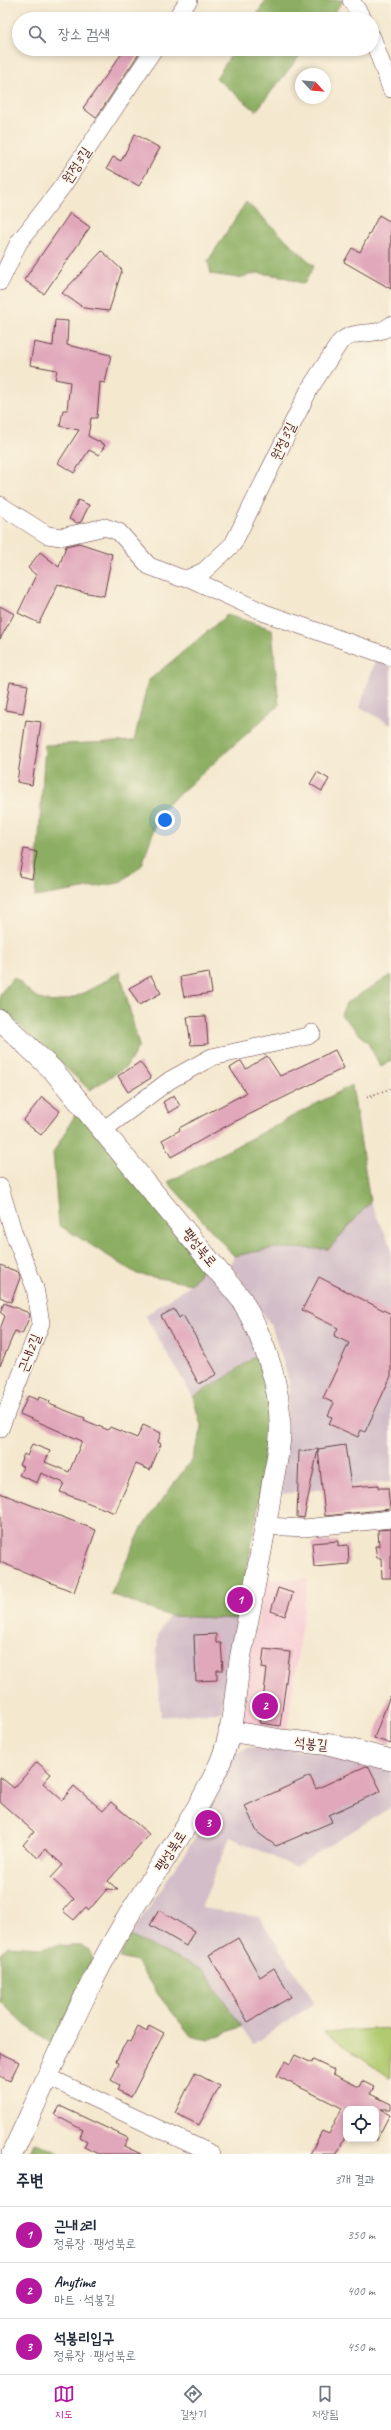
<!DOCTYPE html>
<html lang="ko">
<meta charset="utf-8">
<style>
:root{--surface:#fff;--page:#f6f6f7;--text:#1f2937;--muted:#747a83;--line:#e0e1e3;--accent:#b5179e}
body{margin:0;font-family:Caveat,"Poor Story",sans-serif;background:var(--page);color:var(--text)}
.controls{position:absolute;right:12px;bottom:12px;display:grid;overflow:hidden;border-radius:8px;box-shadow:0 2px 6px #0003}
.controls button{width:36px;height:36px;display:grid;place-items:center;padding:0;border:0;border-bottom:1px solid var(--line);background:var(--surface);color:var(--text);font:20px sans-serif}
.compass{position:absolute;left:295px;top:68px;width:36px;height:36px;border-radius:50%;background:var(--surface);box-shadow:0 2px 6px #0003;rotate:116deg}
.you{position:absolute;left:165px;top:820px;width:14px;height:14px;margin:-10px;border:3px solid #fff;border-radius:50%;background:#1a73e8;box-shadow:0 0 0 6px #1a73e833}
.badge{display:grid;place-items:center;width:26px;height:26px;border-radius:50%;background:var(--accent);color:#fff;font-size:13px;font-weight:700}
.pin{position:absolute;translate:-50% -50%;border:2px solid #fff;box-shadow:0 1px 4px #0006}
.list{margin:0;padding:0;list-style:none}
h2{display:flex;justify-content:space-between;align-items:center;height:52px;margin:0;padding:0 16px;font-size:17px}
h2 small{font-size:13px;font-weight:400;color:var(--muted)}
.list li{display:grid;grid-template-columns:26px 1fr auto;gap:12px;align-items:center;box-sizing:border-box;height:56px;padding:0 16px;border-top:1px solid var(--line)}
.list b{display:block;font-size:15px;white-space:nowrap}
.list p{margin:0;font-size:13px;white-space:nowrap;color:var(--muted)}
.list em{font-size:13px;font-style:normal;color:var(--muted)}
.icon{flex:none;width:22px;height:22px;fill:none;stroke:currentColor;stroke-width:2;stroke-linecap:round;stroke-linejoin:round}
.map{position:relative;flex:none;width:391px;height:2154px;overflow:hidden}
.search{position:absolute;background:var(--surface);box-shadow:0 2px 6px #0003;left:12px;right:12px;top:12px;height:44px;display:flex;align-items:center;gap:10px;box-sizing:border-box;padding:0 14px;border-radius:22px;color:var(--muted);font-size:15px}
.sheet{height:220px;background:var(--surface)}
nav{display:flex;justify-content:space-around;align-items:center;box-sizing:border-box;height:56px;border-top:1px solid var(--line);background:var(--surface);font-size:11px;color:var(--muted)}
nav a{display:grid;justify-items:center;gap:2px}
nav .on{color:var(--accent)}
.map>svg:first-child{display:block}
</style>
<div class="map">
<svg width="391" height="2154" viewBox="0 0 391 2154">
<rect width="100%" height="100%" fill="#fcf5e5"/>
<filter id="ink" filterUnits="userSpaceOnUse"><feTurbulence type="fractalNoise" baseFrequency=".025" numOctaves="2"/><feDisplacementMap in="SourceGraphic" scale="8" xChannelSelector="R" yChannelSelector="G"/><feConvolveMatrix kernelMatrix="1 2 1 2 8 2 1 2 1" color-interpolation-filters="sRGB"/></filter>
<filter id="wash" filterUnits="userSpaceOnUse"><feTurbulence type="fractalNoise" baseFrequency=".012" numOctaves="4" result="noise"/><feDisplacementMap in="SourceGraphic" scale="16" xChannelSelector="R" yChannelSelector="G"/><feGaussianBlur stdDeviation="0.9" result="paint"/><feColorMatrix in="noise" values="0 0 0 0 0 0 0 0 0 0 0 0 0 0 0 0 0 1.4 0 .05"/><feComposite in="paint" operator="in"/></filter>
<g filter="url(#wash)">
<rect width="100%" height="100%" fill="#f4e8cf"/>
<path fill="#f7cfd4" d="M266 1579H308L287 1731 244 1726 238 1718Z"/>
<path fill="#d2bdc8" d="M379 649 391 652V725L360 707Z
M370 1202 391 1246V1481L282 1494 289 1381 272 1327 230 1264 234 1256 275 1248 329 1249Z
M208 1263 244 1313 257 1355 225 1378 193 1397 145 1316 191 1284Z
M169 1616 238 1619 221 1712 161 1717 156 1663 158 1635Z
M247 1747 335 1753 391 1769V1807L295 1867 230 1837 201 1908 259 1917 315 2003 253 2044 204 1971 130 1936 209 1816 231 1757Z"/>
<path fill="#b1ca6f" stroke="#7e744d" d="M391 2028V2079L324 2032Z"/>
<path fill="#8cae62" stroke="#6b6646" d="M266 0H341L343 1 329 19H254Z
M235 49H305L256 111 216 78Z
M246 202 314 266 304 284 281 276 258 273 238 278 211 274 208 261Z
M227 615 272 629 279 705 160 811 142 865 119 883 35 897 45 745 134 741 148 681Z
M120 972 139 1046 127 1066 90 1090 0 1008V994L14 977C21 983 28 991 35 996 61 1014 97 984 120 972Z
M391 975V1061L381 1067 368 1043 341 1015 346 1003Z
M352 1085 370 1202 329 1249 275 1248 234 1256 168 1182Z
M79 1108 208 1263 191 1284 137 1274 59 1225 53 1153Z
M257 1355 268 1402V1452L238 1619 169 1616 111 1594 143 1526 192 1459 202 1429 193 1397 225 1378Z
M130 1936 204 1971 241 2026 209 2040 191 2036 156 1992 137 1962 120 1958Z
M58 1945 82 1946 89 1950 93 1959 53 2044 25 2025 0 2001V1953L8 1946 39 1948Z
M34 2142 59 2153V2154H29Z"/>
<g id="blocks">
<path fill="#e1a7bb" d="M125 49H142L96 118 83 108Z
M135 134 160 148 139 186 107 168 113 157 121 161Z
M70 213 90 227 44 294 24 280Z
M379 215 391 222V289L344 262 352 248 360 252Z
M102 251 122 270 109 311 84 308 62 293Z
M55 320 68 321 67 345 111 355 105 383 100 382 97 418H91L88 436 105 445 99 455 89 450 74 473 58 463 79 430 60 426 63 410H67L70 382 55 379 57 370 30 365 34 342 53 346Z
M78 500 89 505 81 522 77 523 69 519Z
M79 543 112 554 104 596 77 591 58 584 39 623 18 613 36 575 28 568 40 552 59 567 66 546Z
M0 606 14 614 0 639Z
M10 682 28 685 23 713 5 710Z
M26 720 41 722 32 785 17 782Z
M317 772 329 779 322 791 310 784Z
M24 849 37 852 32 879 19 876Z
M209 972 212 993 184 997 180 977Z
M151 976 161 993 139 1005 129 988Z
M206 1016 208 1044 191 1045 187 1017Z
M335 1050 344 1068 230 1124 171 1157 162 1140 180 1130 179 1128 246 1093 230 1068 241 1061 246 1069 267 1056 280 1076Z
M140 1062 151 1078 128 1092 118 1076Z
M174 1095 180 1106 169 1113 163 1102Z
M42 1097 60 1111 41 1135 23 1121Z
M0 1265 18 1272 20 1278 11 1302 0 1297Z
M319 1277 391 1314V1376L365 1432 361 1430 358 1437 329 1424 332 1417 328 1415 334 1403 323 1398 349 1343 334 1336 338 1328 302 1310Z
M4 1303 29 1313 30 1316 22 1334 15 1331 0 1366V1329L5 1316 0 1312Z
M174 1309 179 1318 183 1315 217 1374 199 1384 161 1316Z
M28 1396 38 1400 39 1397 50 1401 49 1404 85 1418 84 1420 108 1430 110 1427 137 1438 143 1425 161 1433 158 1442 161 1444 150 1470 136 1464 115 1513 60 1492 64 1483 41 1473 37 1483 19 1475 23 1467 19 1465 24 1454 27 1456 32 1444 50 1451 45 1462 69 1472 82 1441 20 1414Z
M345 1445 351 1487 378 1485V1488H388L390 1509 325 1516 318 1449Z
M318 1449 304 1518 297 1517 299 1451Z
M0 1493 96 1530 74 1592 0 1562Z
M391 1529V1578H382L381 1558H377L375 1546H379L378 1530Z
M338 1541V1546L348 1545 349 1564 314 1567 312 1543Z
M278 1588 293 1593 285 1616 271 1611Z
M216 1634V1643H221L223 1670H217V1680L196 1681 194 1635Z
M264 1649 290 1652 280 1726 260 1723 267 1669 262 1668Z
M390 1696H391V1744L374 1738Z
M37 1762 51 1774 43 1783 62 1800 74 1786 103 1811 111 1802 149 1834 108 1881 118 1890 107 1889 89 1910 86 1907 74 1920 63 1911 74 1899 51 1878 63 1865 45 1849 38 1858 23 1845 34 1832 0 1802V1777L14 1788Z
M366 1766 369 1767 381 1791 329 1815 332 1822 276 1846 257 1832 245 1806 310 1776 316 1789Z
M159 1910 194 1931 186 1946 150 1925Z
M238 1938 260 1977 274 1968 291 1997 248 2022 209 1955Z
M149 2025 164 2033 131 2097 117 2090 119 2085 111 2080 119 2063 116 2061 127 2040 130 2042 138 2026 147 2031Z
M0 2053 19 2062 10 2081 0 2076Z
M295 2055 312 2063 313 2060 334 2070 333 2074 359 2087 362 2081 374 2087 370 2094 391 2104V2109H381L390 2114 376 2141V2109H346V2135L337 2154H310L322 2131 329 2134 342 2108 277 2076 285 2061 290 2064Z
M195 2073 220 2086 199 2125 175 2113Z
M60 2106 128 2138 124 2146 141 2154H98L84 2147 87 2141 80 2137 83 2130 55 2115Z"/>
</g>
</g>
<g filter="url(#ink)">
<use href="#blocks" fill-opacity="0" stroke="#643d44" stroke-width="1"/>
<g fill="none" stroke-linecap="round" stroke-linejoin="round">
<g stroke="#643d44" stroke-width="18">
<path id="minor" d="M351 0 363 19
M175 19 189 0
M372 37 391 89
M0 282 19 242 62 187 154 49
M0 505 47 535 61 537 105 527 119 532 149 566 181 578H189L265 613 391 657
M189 578 204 571 233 544 310 388 340 342C355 328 376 338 391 325
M103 1130 170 1080 212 1057 308 1036 312 1033
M0 1187 14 1234 35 1288 41 1323 0 1429
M266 1526 304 1528 391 1519
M48 2077 212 2154"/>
</g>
<g stroke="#643d44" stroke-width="22">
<path id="tertiary" d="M0 1020 53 1070 242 1300C265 1342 282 1387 280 1436 279 1454 274 1473 271 1491 263 1546 252 1600 241 1654 235 1690 234 1730 220 1763 194 1822 154 1871 123 1925 80 1998 48 2078 12 2154
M229 1731 282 1740 332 1745 391 1760"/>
</g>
<path stroke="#643d44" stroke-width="2.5" stroke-dasharray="1 3" stroke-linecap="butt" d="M367 1097 391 1089"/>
<use href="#minor" stroke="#fff" stroke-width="17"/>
<use href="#tertiary" stroke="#fff" stroke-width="21"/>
</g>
</g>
<g text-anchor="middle" stroke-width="3" stroke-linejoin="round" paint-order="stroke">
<g font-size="14" fill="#4a1f2b" stroke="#fcf5e5">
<text transform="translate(76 165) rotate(-57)" y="5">원정3길</text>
<text transform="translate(283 441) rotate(-65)" y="5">원정3길</text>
<text transform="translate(200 1247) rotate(51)" y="5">팽성북로</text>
<text transform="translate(29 1353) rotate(-69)" y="5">근내2길</text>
<text transform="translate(311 1743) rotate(6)" y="5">석봉길</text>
<text transform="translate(170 1851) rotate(-57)" y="5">팽성북로</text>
</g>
</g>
</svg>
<div class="controls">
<button><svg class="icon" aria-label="locate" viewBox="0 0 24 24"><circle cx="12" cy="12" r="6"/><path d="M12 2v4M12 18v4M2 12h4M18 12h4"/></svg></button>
</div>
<svg class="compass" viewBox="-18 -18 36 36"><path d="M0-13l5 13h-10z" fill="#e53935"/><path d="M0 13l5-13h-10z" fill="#747a83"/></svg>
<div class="you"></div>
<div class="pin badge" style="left:240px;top:1600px">1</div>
<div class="pin badge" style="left:265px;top:1706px">2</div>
<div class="pin badge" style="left:208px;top:1823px">3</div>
<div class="search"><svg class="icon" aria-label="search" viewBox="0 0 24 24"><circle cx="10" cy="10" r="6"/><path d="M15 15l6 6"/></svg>장소 검색</div>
</div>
<section class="sheet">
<h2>주변<small>3개 결과</small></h2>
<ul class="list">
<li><span class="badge">1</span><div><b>근내2리</b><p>정류장 · 팽성북로</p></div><em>350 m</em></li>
<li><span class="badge">2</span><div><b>Anytime</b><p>마트 · 석봉길</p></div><em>400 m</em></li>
<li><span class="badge">3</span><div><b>석봉리입구</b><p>정류장 · 팽성북로</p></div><em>450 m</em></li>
</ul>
</section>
<nav>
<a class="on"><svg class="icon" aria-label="map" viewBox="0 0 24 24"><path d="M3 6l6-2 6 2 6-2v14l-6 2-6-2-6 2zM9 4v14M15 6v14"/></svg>지도</a>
<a><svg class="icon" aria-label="directions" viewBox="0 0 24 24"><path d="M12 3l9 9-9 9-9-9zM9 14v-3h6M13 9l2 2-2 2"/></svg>길찾기</a>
<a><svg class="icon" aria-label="saved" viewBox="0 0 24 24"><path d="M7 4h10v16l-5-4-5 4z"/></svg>저장됨</a>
</nav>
